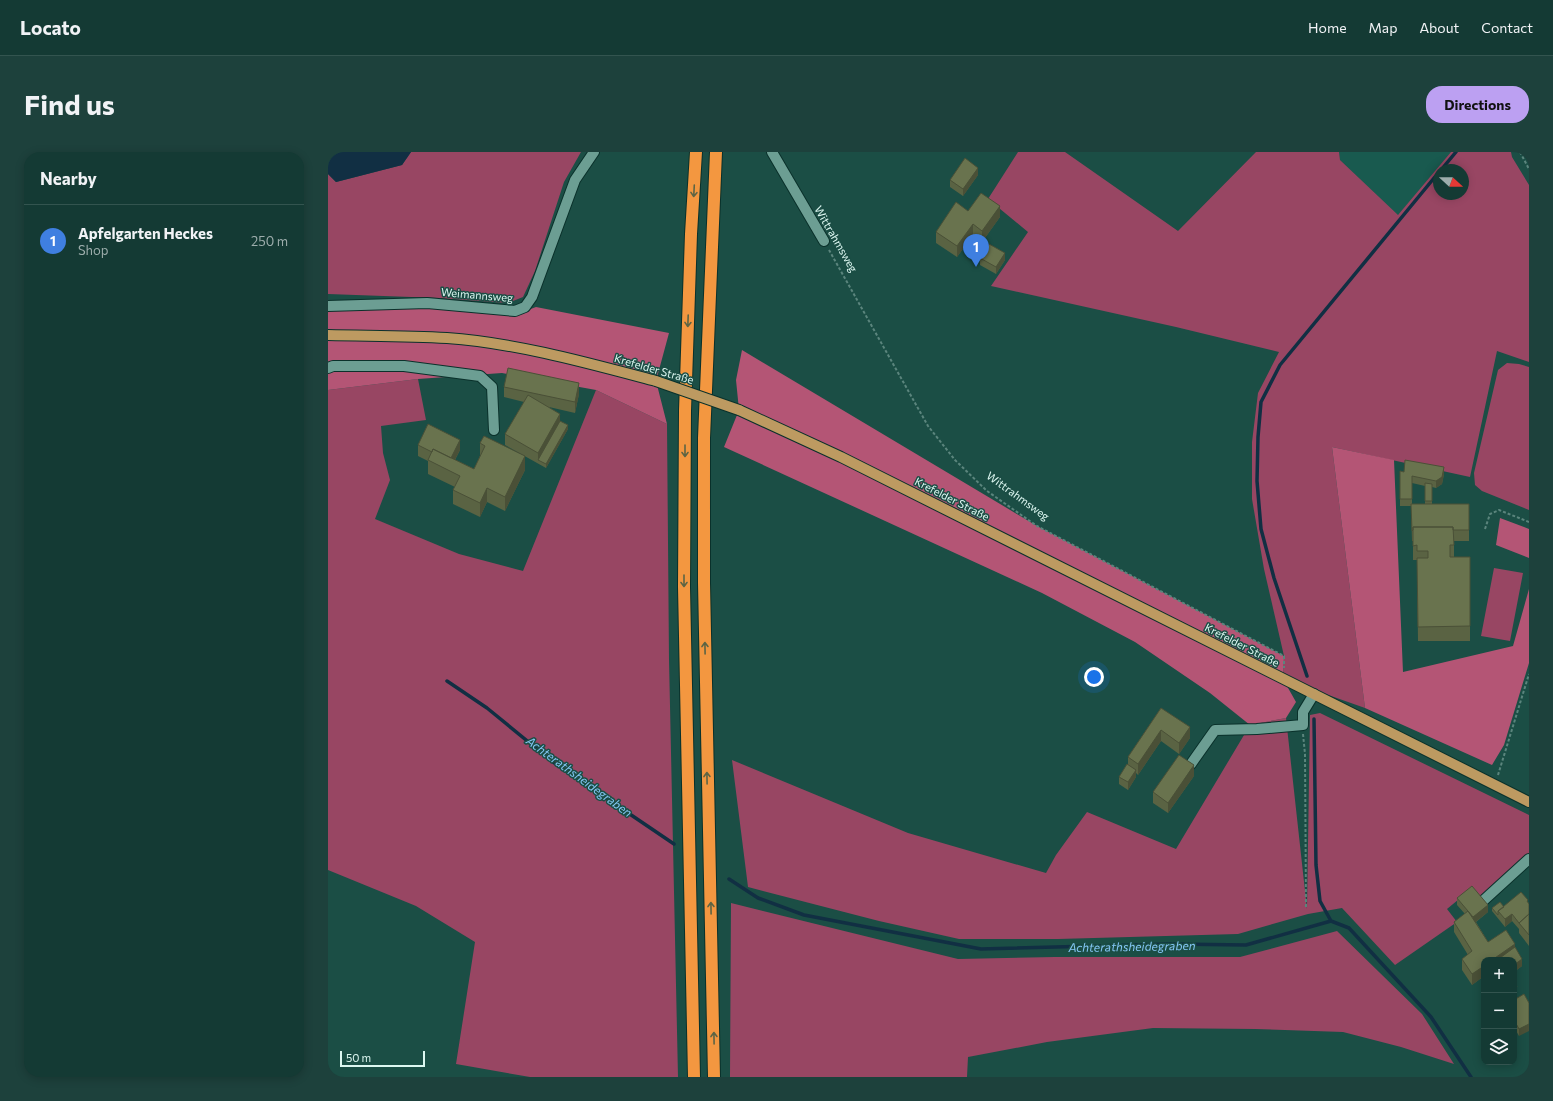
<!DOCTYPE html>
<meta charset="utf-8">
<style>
:root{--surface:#143a34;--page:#1d413c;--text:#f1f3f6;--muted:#9dadac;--line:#33544f;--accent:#bca0f2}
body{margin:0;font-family:Commissioner,sans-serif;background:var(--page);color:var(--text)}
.controls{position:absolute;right:12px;bottom:12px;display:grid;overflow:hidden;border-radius:8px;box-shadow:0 2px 10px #0003}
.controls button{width:36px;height:36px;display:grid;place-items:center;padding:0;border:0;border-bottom:1px solid var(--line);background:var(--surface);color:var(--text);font:20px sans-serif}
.compass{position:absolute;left:1105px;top:12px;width:36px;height:36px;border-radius:50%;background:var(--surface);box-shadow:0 2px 10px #0003;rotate:111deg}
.scale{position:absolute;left:12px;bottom:10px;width:85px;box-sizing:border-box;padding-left:4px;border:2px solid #ddf7f1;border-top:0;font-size:11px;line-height:14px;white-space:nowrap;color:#ddf7f1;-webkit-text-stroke:3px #1b4e45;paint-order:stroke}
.you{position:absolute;left:766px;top:525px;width:14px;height:14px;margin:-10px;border:3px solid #fff;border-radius:50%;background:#1a73e8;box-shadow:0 0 0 6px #1a73e833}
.badge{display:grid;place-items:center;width:26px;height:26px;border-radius:50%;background:var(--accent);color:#fff;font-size:13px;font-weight:700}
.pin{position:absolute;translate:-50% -33px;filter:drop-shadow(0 1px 2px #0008)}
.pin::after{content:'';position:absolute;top:21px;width:14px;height:12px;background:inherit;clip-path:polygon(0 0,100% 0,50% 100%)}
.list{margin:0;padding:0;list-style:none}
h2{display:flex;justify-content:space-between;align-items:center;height:52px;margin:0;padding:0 16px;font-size:17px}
h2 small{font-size:13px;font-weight:400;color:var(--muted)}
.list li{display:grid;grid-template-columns:26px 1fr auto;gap:12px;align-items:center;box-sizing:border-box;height:72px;padding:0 16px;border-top:1px solid var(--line)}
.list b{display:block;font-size:15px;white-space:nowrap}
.list p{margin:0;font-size:13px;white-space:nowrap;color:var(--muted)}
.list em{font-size:13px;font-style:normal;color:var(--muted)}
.icon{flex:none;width:22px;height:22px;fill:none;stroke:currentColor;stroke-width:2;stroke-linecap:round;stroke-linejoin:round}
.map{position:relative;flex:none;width:1201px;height:925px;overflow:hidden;border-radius:16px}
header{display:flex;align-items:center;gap:24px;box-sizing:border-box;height:56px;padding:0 20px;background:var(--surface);border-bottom:1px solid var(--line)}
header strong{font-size:19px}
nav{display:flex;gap:22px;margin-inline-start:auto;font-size:14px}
.intro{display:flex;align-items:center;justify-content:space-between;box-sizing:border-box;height:96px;padding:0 24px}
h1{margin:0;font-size:28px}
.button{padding:10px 18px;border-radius:16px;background:var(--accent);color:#111;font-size:14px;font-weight:700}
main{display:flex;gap:24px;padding:0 24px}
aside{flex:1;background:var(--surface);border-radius:16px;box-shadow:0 2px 10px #0003}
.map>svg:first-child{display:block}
</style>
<header>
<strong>Locato</strong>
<nav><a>Home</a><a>Map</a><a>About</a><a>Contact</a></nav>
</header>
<div class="intro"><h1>Find us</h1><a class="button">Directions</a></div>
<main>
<aside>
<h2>Nearby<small></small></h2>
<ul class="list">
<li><span class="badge" style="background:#3f7fe0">1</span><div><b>Apfelgarten Heckes</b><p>Shop</p></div><em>250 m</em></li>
</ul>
</aside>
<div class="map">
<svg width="1201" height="925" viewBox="0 0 1201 925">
<rect width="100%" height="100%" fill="#1b4e45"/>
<path fill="#195a4f" d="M1011 0H1123L1070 64 1012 8Z"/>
<path fill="#984663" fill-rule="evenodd" d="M83 0H253L236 30 207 119 195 145 180 151 111 146 0 142V22L8 30 74 13Z
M690 0H737L850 79 928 0H1011L1012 8 1070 63 1123 0H1183L1184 5 1201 33V210L1169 199 1142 325 1004 295 1037 556 955 527 956 504 936 417 924 347V290L930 241 951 200 848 175 663 134 700 80 660 47ZM1111 18H1135V42H1111Z
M1179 211 1191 212 1201 215V358L1154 339 1147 333 1146 321 1170 218Z
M90 227 98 268 53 274 55 301 62 328 47 367 131 402 195 419 268 238 339 272 341 507 350 925H202L128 912 147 790 88 754 0 718V238Z
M1166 416 1195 421 1182 489 1153 484Z
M992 561 1201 663V704L1151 749 1142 738 1119 757 1129 770 1067 813 1014 756 980 762 910 782 730 787H631L551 769 420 735 404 608 580 681 718 721 728 703 759 660 848 697 922 573 958 566 979 757 982 563Z
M403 751 630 807 727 805H912L1009 779 1094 862 1126 912 1073 895 1015 880 927 877 825 876 719 890 640 905 639 925H402Z"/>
<path fill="#b45575" d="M107 155 184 164 208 155 341 181 328 229 339 272 268 238 174 221 90 227 0 238V159Z
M414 198 709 374 956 504 955 527 968 550 958 566 922 573 882 541 807 490 714 441 396 295 411 258 408 228Z
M1004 295 1066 308 1075 520 1185 494 1201 437V511L1176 593 1164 613 1037 556Z
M1172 366 1201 377V406L1168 393Z"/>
<path fill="#112f43" d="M0 0H83L74 13 8 30 0 22Z"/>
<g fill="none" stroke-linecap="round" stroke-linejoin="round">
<path stroke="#112f43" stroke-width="3.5" d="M1113 18 1128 0
M979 524 946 426 933 377 929 329 930 285 933 250 952 213 1111 20
M119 529 159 556 225 610 346 692
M986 567 988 713 992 749 1003 769
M401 727 430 746 476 763 653 797 844 792 918 793 1003 769 1021 776 1103 865 1143 925"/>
<g stroke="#0a312b" stroke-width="12">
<path id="minor" d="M444 0 496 89
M0 154 99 151 187 159 197 155 204 145 247 28 266 0
M0 216 5 214H76L152 224 164 235 166 278
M863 612 887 578 929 577 975 573V560L986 542
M1156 748 1201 707"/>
</g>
<g stroke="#0a312b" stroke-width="12">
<path id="major" d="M0 183C39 184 79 184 119 186 189 191 260 211 328 229
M411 258 513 305 1201 650"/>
</g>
<g stroke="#0a312b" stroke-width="14">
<path id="highway" d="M366 925 356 435 357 259 363 82 368 0
M386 925 376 431V286L388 0"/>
</g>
<path stroke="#5b857d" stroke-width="2" stroke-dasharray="3 2" stroke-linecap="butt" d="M1192 0 1201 17
M501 98 600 274 627 308 659 339 709 374 956 504V516
M1157 377 1162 362 1171 358 1201 370
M975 582 977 602 978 757
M1170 623 1201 522"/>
<use href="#minor" stroke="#6c9e93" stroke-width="10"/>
<use href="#major" stroke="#bd9a61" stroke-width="10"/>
<use href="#highway" stroke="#f39740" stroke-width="12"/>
<g stroke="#0a312b" stroke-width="12" stroke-linecap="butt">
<path id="major-bridge" d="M328 229 411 258"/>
</g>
<use href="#major-bridge" stroke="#bd9a61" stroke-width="10"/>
</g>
<path fill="#5a6343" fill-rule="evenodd" d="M650 23 635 44 622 35V28Z
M640 59 672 65 654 90 645 83 629 105 608 91V80Z
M652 106 677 108 668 122 652 113Z
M176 235 251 242 247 261 221 255 232 269 240 277 218 316 177 293V282L196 250 176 245Z
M156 284 197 318 177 359 159 350 152 365 125 352V338L127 335 100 322V309L90 304V293L132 298 127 308 146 317 152 304V291Z
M1072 319 1076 320 1116 322 1114 332 1108 336 1104 335V352H1141V389H1126V405H1142V489H1090L1089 413V408H1085V389H1084L1083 354H1072ZM1084 331 1097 334V352H1084Z
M833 556 862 586 851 602 833 589 810 623 808 621V625L800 638 791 632V625L800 613V605Z
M866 624 840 661 825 651V640Z
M1129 746 1160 760 1148 770 1160 790 1187 795 1194 814 1186 820V808H1156V824L1144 833 1134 818V807L1140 803 1126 780V770L1137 762 1129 753Z
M1200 751 1201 752V794L1191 781V777L1184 769 1177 775 1164 759V756Z
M1196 842 1191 884 1186 875V848Z"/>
<path fill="#4a5037" d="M650 16V23L635 44V37Z
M672 54V65L654 90V79Z
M645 72V83L629 105V94Z
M677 101V108L668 122V115Z
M251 231V242L247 261V250Z
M232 262V272L210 308V301Z
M240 273V277L218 316V312Z
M132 288V298L121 319V309Z
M197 304V318L177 359V345Z
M1116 315V322L1114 332 1108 336V329Z
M159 336V350L152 365V351Z
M862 575V586L851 602V591Z
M833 578V589L810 623V612Z
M866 613V624L840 661V651Z
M808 618V625L800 638V630Z
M1160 753V760L1145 772V765Z
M1184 762V769L1177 775V767Z
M1187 792V802L1179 808H1164Z
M1194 807V814L1186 820V813Z
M1156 814V824L1144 833V822Z
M1189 835V838L1186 840V837Z
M1201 872V879L1191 884V877Z"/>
<path fill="#69734e" stroke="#4a5037" d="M637 6 650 16 635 37 622 28Z
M653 41 672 54 654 79 645 72 629 94 608 80 628 50 640 59Z
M661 92 677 101 668 115 652 106Z
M180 216 251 231 247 250 176 235Z
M200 243 232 262 210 301 177 282Z
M232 269 240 273 218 312 210 308Z
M100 272 132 288 123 306 105 297 104 300 90 293Z
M156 284 197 304 177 345 159 336 152 351 125 338 132 324 100 308 105 297 146 317 157 294 152 291Z
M1077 308 1116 315 1114 325 1108 329 1084 324V347H1072V319L1076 320Z
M1097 331 1104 332V349H1097Z
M1083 352H1141V378H1125V375H1085V378L1084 379Z
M1085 375H1125L1126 393H1122V405H1142V474L1090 475 1089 406H1100V399H1089V393L1085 394Z
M833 556 862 575 851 591 833 578 810 612 800 605Z
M851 603 866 613 840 651 825 640Z
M799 612 808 618 800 630 791 625Z
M1144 734 1160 753 1145 765 1129 746Z
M1193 740 1200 748 1199 749 1201 752V762L1191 771 1184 762 1177 767 1170 759Z
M1172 750 1176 755 1170 759V763L1164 756Z
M1140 759 1160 790 1178 778 1187 792 1164 808H1156V814L1144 822 1134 807 1144 799 1126 770Z
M1201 762V783L1191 771Z
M1187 795 1194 807 1186 813V808H1169Z
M1186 830H1187L1189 835 1186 837Z
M1196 842 1201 851V872L1191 877 1186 868V848Z"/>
<defs><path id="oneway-shaft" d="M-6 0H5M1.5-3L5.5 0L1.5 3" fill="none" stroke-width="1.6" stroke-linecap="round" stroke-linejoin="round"/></defs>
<g stroke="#5c6444">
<use href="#oneway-shaft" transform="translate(366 39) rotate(93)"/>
<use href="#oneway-shaft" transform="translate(360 169) rotate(92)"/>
<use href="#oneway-shaft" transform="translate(357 299) rotate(90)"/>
<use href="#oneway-shaft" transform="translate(356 429) rotate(90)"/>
<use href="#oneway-shaft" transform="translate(377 496) rotate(-91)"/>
<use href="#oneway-shaft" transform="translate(379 626) rotate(-91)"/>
<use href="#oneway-shaft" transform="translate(383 756) rotate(-91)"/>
<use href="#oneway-shaft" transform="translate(386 886) rotate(-91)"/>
</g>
<g text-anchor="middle" stroke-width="3" stroke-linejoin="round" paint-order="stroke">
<g font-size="11" fill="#ddf7f1" stroke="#1b4e45">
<text transform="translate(508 87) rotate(60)" y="4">Wittrahmsweg</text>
<text transform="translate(149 143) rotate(5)" y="4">Weimannsweg</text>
<text transform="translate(326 217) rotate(16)" y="4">Krefelder Straße</text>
<text transform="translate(690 344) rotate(36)" y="4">Wittrahmsweg</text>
<text transform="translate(624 347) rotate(27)" y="4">Krefelder Straße</text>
<text transform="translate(914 493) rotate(27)" y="4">Krefelder Straße</text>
</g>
<g font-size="12" font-style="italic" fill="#85c7f6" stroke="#1b4e45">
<text transform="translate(251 625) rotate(36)" y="4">Achterathsheidegraben</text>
<text transform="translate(804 795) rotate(-1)" y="4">Achterathsheidegraben</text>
</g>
</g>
</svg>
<div class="controls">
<button>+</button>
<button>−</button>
<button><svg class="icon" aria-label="layers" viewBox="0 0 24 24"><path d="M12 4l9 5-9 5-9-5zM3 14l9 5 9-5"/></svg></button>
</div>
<svg class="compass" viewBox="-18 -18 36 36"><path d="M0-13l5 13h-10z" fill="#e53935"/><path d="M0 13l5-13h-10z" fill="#9dadac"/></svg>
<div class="scale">50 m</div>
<div class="you"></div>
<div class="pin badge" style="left:648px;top:115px;background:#3f7fe0">1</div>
</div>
</main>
